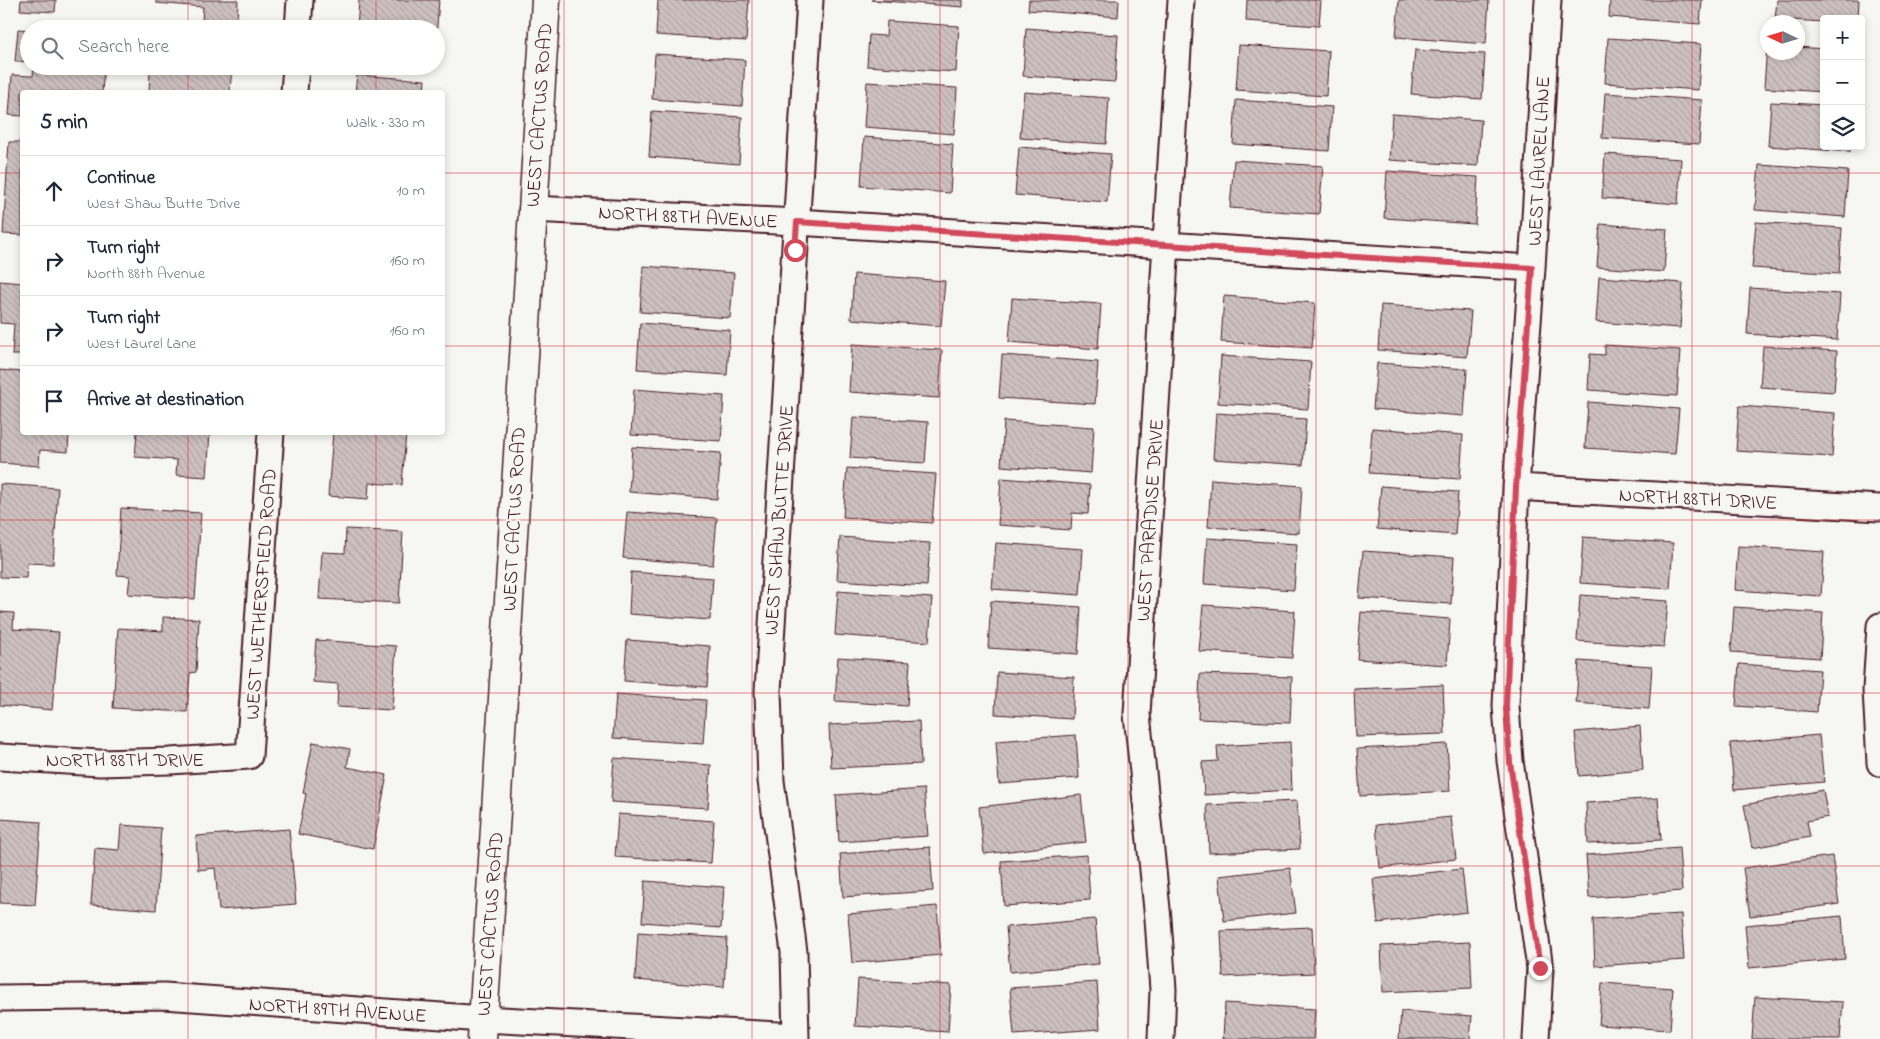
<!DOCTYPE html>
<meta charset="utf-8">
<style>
:root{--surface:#fff;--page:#f6f6f7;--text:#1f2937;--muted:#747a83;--line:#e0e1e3}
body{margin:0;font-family:"Indie Flower",sans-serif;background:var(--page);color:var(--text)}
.controls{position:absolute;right:15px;top:15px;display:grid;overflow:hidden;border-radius:5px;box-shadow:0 2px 8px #0003}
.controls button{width:45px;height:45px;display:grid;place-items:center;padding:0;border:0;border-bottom:1px solid var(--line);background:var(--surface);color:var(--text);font:25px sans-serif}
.compass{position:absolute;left:1760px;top:15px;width:45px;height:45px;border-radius:50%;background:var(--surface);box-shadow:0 2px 8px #0003;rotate:274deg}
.stop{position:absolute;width:15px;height:15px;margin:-11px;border:4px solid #d1495b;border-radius:50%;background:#fff}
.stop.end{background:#d1495b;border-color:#fff;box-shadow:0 1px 5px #0008}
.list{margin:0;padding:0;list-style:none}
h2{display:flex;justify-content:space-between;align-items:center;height:65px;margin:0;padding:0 20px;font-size:21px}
h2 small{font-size:16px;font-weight:400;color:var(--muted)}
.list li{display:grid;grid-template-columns:32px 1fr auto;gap:15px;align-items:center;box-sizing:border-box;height:70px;padding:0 20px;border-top:1px solid var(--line)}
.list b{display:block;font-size:19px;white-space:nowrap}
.list p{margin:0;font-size:16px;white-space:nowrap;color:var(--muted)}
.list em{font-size:16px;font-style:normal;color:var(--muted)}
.icon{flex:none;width:28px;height:28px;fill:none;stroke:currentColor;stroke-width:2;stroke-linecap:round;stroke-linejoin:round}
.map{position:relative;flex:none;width:1880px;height:1039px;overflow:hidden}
.search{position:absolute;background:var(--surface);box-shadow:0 2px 8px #0003;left:20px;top:20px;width:425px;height:55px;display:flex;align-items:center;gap:12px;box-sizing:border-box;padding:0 18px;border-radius:28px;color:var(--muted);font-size:19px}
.panel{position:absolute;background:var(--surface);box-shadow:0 2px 8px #0003;left:20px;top:90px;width:425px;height:345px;border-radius:5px}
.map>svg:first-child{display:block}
</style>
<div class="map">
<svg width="1880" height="1039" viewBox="0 0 1880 1039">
<defs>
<pattern id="building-back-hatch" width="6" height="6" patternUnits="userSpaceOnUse" patternTransform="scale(1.25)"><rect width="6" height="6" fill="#ccc1c0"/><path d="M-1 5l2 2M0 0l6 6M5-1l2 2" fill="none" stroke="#b1a5a5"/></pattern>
</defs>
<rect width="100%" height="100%" fill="#f6f6f2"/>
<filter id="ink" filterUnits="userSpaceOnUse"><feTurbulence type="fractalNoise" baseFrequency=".02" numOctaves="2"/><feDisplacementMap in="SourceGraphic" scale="10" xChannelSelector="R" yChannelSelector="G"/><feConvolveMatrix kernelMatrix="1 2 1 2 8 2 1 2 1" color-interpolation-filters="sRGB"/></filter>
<g filter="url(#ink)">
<path fill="url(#building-back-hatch)" stroke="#4a1f2b" d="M21 0H56L55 12 20 10Z
M156 0H238L237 22 202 20 203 7 156 3Z
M359 0H439L436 39V29H357Z
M658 0H749L746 41 656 35Z
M871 0H963V7Z
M1029 0H1119L1118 17 1028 10Z
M1247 0H1321L1319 26 1246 21Z
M1399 0H1489L1486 44 1396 37Z
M1610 0H1702L1700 24 1609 17Z
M1777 0H1859L1858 19H1824V22L1775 19Z
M887 21 959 26 956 72 867 66 869 35 886 36Z
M1026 28 1118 35 1115 82 1023 76Z
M18 29 29 30V62L15 61Z
M1608 38 1701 44 1698 90 1605 83Z
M1239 45 1329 51 1326 96 1236 90Z
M1767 45 1768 52H1798V47L1824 49V92L1764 88Z
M1415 50 1485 54 1482 99 1411 94Z
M655 54 745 60 742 106 652 99Z
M34 66H104L102 92H22V116L9 115 12 75 33 76Z
M160 66H232L230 92H149L150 70 159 71Z
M367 66H427V70Z
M357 75 425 80 424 92H355Z
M867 82 957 88 954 134 864 127Z
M1024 92 1109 98 1106 144 1020 138Z
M1605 93 1702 100 1699 144 1602 138Z
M1236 100 1332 107 1329 151 1233 144Z
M1771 102 1824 105V146H1850V152L1768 146Z
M652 111 742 117 739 164 649 157Z
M1392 114 1481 120 1478 166 1389 160Z
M864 137 953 144 950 193 861 186Z
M9 142H22V235L3 234Z
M1019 147 1111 154 1107 202 1015 195Z
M1605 154 1681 159 1678 204 1602 198Z
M1234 160 1323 166 1319 214 1230 208Z
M1759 165 1848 171 1845 217 1755 210Z
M1387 171 1478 177 1475 224 1384 218Z
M1756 222 1842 228 1839 274 1752 268Z
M1600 224 1667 229 1664 272 1597 267Z
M643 266 734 273 730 318 640 312Z
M854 274 945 281 941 326 851 319Z
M1599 277 1683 283 1680 328 1596 322Z
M0 281 22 283V355H12L14 324 0 323Z
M1750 288 1840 294 1837 340 1747 334Z
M1224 296 1315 303 1312 348 1221 342Z
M1012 298 1101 304 1098 349 1009 342Z
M1381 305 1471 311 1467 357 1378 350Z
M640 323 730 330 727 375 637 369Z
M852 344 942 350 939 398 849 392Z
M1605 345 1680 350 1677 396 1588 390 1590 354 1605 355Z
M1763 346 1837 351 1834 392 1760 387Z
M1002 355 1098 362 1095 404 999 398Z
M1221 356 1311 362 1308 409 1218 403Z
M1377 363 1467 369 1464 416 1373 409Z
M0 370 22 372V432H69L68 452 40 450 39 466 0 463Z
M634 389 724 396 721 441 631 435Z
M1588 402 1679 409 1675 454 1585 448Z
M1739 406 1835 413 1832 457 1736 451Z
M1216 413 1306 419 1303 465 1213 459Z
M853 417 928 422 925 463 850 458Z
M1004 421 1094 427 1091 473 1001 466Z
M1372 428 1463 435 1460 479 1369 473Z
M137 432H210L207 477 176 475 177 460 135 457Z
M333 432H406L402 485 369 483 368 499 328 496Z
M632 447 721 453 717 499 629 492Z
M847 468 936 474 932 523 843 517Z
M1001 478 1090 485 1088 514 1072 513 1071 530 998 525Z
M1211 479 1302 486 1299 533 1208 527Z
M0 484 58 488 53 564 27 563 26 578 0 577Z
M1381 486 1458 492 1455 535 1377 529Z
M121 508 201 513 195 599 128 594 130 576 117 575Z
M627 512 717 518 713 565 623 558Z
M346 529 403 532 399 603 319 599 322 552 345 553Z
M840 537 930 543 927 586 837 580Z
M1583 537 1673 543 1670 589 1580 583Z
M1207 538 1297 544 1294 590 1204 584Z
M996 543 1083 549 1080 595 992 589Z
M1738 546 1824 552 1821 596 1735 590Z
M1363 551 1454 557 1451 604 1359 598Z
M631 572 713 578 710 620 629 614Z
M838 591 932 598 929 642 835 635Z
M1580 595 1668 601 1664 647 1577 641Z
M991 601 1081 607 1078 654 988 648Z
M1203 605 1295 611 1292 658 1199 651Z
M1734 607 1823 613 1820 658 1731 652Z
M0 612 14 613 13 629 59 632 52 710 0 705Z
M1361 612 1450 619 1447 665 1357 659Z
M163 617 199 619 196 672 190 673 187 712 113 708 118 628 163 631Z
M316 640 396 646 392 710 337 707 338 684 313 682Z
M627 640 710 646 707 687 624 681Z
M838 657 910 662 907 706 835 701Z
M1579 661 1652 666 1649 709 1576 703Z
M1739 664 1820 670 1817 712 1736 706Z
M997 672 1074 677 1072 719 995 714Z
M1200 674 1292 677 1290 723 1198 719Z
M1443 685 1445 734 1356 737 1354 689Z
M616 694 706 700 703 744 613 738Z
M919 721 921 764 831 768 829 725Z
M1640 726 1643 770 1579 776 1575 732Z
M1076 735 1079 778 999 784 996 741Z
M1819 735 1824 782 1734 790 1730 743Z
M313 742 350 749 347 767 387 775 373 849 298 834 306 794 303 793Z
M1290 742 1292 790 1204 795 1202 762 1218 761 1217 746Z
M1447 744 1450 791 1360 796 1357 749Z
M614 758 711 765 708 808 611 802Z
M924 789 928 836 839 842 836 795Z
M1823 790 1828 817 1807 821 1810 837 1752 848 1744 805Z
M1081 795 1086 842 984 854 979 807Z
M1658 798 1661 840 1588 844 1586 803Z
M1297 801 1300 849 1209 853 1207 805Z
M618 814 714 821 711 863 615 857Z
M1451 817 1456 859 1380 868 1376 825Z
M0 819 41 822 35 905 0 903Z
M121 825 161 828 156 910 91 905 95 848 119 850Z
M289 829 296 904 219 910 215 868 198 870 196 836Z
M930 847 933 891 843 897 840 854Z
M1679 848 1682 891 1589 898 1586 855Z
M1087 855 1090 900 1004 906 1001 861Z
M1832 856 1839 904 1750 916 1743 868Z
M1290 868 1296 913 1224 921 1219 876Z
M1462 869 1467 912 1378 923 1373 879Z
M645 881 724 887 721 928 642 922Z
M937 906 941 955 852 963 848 914Z
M1681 914 1684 960 1595 966 1593 919Z
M1842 916 1845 959 1749 968 1745 925Z
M1095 919 1099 964 1010 972 1006 927Z
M1312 927 1314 973 1223 977 1221 931Z
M638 932 727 938 724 987 635 980Z
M1470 942 1472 988 1383 992 1381 946Z
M858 979 951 985 948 1032 855 1026Z
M1097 982 1100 1029 1014 1035 1010 988Z
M1602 983 1673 988 1670 1030 1599 1025Z
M1755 997 1843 1002 1840 1039H1752Z
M1225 1003 1315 1009 1313 1039H1223Z
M1401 1011 1472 1016 1470 1039H1399Z"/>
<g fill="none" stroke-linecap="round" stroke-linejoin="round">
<g stroke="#4a1f2b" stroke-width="29">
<path id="minor" d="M298 29 300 0
M294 92 296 66
M532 209 797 222 1532 268
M1516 487 1880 508
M1880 626 1876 690 1880 763
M0 757 100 763 170 761 249 756 271 432
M0 998 164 996 483 1019 796 1036
M796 1039 794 952 771 781 768 691 810 0
M1161 1039 1163 990 1158 919 1137 714 1181 0
M1536 1039 1540 968 1510 761 1506 706 1516 487 1532 268 1548 0"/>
</g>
<g stroke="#4a1f2b" stroke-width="31">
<path id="secondary" d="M482 1039 546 0"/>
</g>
<use href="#minor" stroke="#f6f6f2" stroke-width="25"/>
<use href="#secondary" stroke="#f6f6f2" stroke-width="28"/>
</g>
</g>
<g fill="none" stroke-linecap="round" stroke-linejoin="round" filter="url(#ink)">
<path stroke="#d1495b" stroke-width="6" d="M795 250 797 222 1532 268 1516 487 1506 706 1510 762 1540 968"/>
</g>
<path fill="none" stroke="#d62828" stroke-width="1" stroke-opacity="0.55" d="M188 0V29M376 0V29M564 0V1039M752 0V1039M940 0V1039M1128 0V1039M1316 0V1039M1504 0V1039M1692 0V1039M188 66V92M376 66V92M0 173H22M442 173H1880M0 346H22M442 346H1880M188 432V1039M376 432V1039M0 520H1880M0 693H1880M0 866H1880"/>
<g text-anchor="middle" stroke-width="4" stroke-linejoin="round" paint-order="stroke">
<g font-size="20" fill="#4a1f2b" stroke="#f6f6f2">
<text transform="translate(538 115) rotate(-86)" y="7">WEST CACTUS ROAD</text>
<text transform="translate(1538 161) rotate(-87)" y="7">WEST LAUREL LANE</text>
<text transform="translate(688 216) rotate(3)" y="7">NORTH 88TH AVENUE</text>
<text transform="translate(1698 498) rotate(3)" y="7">NORTH 88TH DRIVE</text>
<text transform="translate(513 519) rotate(-87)" y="7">WEST CACTUS ROAD</text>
<text transform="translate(778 520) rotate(-86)" y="7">WEST SHAW BUTTE DRIVE</text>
<text transform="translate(1149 520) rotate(-86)" y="7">WEST PARADISE DRIVE</text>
<text transform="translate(260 594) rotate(-86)" y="7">WEST WETHERSFIELD ROAD</text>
<text x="125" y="766">NORTH 88TH DRIVE</text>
<text transform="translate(489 924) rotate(-86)" y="7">WEST CACTUS ROAD</text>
<text transform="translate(338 1009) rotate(4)" y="7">NORTH 89TH AVENUE</text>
</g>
</g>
</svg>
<div class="controls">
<button>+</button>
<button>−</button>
<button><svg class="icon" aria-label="layers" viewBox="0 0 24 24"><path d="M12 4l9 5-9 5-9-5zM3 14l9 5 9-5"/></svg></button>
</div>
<svg class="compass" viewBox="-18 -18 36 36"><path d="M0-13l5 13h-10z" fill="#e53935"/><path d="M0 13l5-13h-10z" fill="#747a83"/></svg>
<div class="stop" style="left:795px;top:250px"></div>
<div class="stop end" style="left:1540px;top:968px"></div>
<div class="search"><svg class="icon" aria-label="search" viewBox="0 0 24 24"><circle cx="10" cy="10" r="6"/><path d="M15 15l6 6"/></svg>Search here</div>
<section class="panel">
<h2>5 min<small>Walk · 330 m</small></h2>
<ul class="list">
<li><svg class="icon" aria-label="ahead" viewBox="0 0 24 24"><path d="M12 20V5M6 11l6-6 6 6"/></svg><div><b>Continue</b><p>West Shaw Butte Drive</p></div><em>10 m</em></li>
<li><svg class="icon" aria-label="right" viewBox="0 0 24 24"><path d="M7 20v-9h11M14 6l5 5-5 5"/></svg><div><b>Turn right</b><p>North 88th Avenue</p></div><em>160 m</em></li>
<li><svg class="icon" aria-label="right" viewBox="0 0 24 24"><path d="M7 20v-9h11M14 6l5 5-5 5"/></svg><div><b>Turn right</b><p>West Laurel Lane</p></div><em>160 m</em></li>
<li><svg class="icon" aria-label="arrive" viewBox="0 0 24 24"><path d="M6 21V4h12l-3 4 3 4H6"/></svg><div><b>Arrive at destination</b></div></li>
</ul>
</section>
</div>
